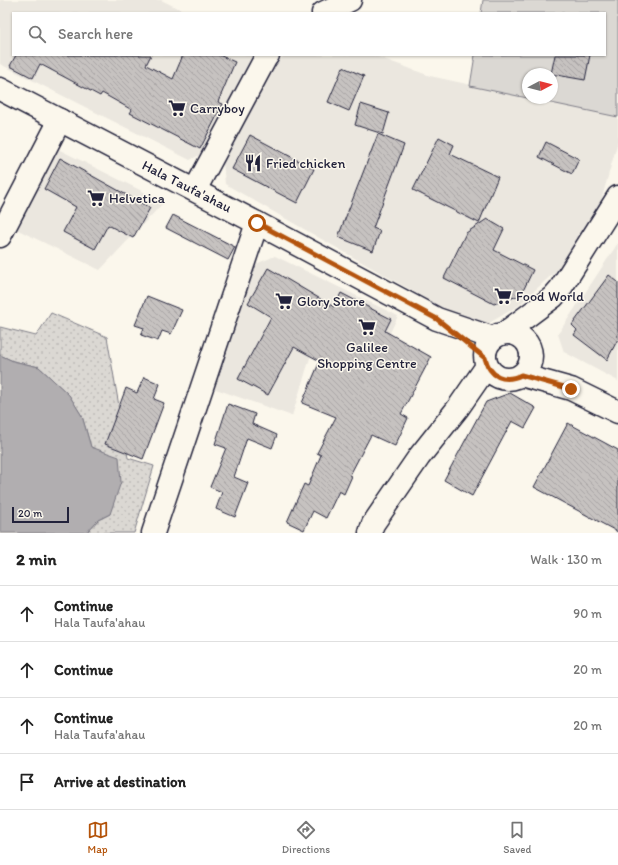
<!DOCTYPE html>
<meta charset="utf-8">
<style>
:root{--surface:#fff;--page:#f2f2f2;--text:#222;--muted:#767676;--line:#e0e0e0;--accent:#b45309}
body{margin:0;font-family:Itim,sans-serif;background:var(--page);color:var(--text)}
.compass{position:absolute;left:522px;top:68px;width:36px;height:36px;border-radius:50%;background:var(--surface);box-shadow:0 1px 3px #0004;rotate:83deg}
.scale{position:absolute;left:12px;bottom:10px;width:57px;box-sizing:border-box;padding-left:4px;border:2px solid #22223b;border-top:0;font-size:11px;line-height:14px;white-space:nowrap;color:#22223b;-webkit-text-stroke:3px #fbf7ec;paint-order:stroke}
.stop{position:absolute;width:12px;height:12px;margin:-9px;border:3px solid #b45309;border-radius:50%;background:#fff}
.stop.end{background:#b45309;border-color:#fff;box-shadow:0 1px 4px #0008}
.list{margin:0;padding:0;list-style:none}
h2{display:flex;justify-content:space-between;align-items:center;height:52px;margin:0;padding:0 16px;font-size:17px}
h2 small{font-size:13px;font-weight:400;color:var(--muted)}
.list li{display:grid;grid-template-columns:26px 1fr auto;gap:12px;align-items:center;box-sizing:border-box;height:56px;padding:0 16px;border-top:1px solid var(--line)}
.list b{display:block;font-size:15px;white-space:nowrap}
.list p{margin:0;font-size:13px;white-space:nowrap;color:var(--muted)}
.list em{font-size:13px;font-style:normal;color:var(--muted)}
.icon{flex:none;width:22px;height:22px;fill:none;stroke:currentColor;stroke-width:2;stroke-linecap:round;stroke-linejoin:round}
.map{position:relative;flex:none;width:618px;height:533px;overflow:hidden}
.search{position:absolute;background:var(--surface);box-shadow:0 1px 3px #0004;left:12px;right:12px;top:12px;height:44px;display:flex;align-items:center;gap:10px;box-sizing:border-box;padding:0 14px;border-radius:0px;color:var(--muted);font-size:15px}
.sheet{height:276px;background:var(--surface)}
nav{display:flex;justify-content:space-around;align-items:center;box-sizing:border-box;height:56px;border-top:1px solid var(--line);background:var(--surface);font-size:11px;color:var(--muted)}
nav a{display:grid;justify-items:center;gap:2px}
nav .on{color:var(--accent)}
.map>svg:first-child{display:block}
</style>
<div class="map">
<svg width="618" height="533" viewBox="0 0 618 533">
<defs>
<pattern id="grass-dots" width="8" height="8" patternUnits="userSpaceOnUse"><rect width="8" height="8" fill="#dbd8d3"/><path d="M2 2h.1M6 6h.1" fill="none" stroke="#bcb9b6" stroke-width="1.8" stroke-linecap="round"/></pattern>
<pattern id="building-back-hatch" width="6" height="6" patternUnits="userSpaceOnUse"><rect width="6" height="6" fill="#c6c2c0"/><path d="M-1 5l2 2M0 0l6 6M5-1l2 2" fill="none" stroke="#aaa6a6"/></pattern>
</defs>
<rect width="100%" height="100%" fill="#fbf7ec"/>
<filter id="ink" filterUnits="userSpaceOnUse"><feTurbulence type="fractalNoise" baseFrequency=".025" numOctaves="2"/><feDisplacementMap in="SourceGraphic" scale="8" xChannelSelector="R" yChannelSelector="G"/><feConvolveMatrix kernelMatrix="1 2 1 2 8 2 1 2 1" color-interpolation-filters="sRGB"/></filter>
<g filter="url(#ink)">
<path fill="#ebe7df" d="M0 0H161L188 13H13V55H254L257 56 205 152 190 160 0 64Z
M285 55H373L430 76 618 117V141L601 201 559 268 518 306 479 329 225 184 223 161 273 66Z
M56 148 164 202 100 270 12 227Z
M618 243V381L564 352 558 334Z
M275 256 398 316 377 360 318 332 292 416 213 388 256 264Z"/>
<path fill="url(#grass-dots)" stroke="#7e7d87" d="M51 313 107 337 128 458 154 466 134 533H86L98 520 110 514 82 416 69 395 39 367 13 361 0 355V327L36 336Z"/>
<path fill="#dbd8d3" stroke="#7e7d87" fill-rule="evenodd" d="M483 0H618V117L470 86 475 55H605V13H481ZM528 74H552V98H528Z"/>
<path fill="#b1aeb0" stroke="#787681" d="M0 355 13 361 39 367 69 395 82 416 91 447 119 457 121 482 110 514 98 520 86 533H0Z"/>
<path fill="url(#building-back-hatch)" stroke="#22223b" d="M16 55H151L146 65 173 79 183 55H219L235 62 218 102 223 104 200 149 130 113 132 110 102 93 100 96 40 64 33 78 10 66Z
M555 55H590L585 80 551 74Z
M343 67 364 76 349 111 328 102Z
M361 104 389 113 383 134 355 125Z
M378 134 404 145 373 228 380 231 373 251 338 237Z
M250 135 314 169 297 203 232 169Z
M439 137 454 145 450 154 498 177 479 223 413 190Z
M546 142 579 159 572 174 539 157Z
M60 158 150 208 133 238 108 225 95 249 63 232 76 207 44 189Z
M173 215 235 247 228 260 166 228Z
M487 219 504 229 494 250 533 270 521 295 494 304 444 278 466 233Z
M268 268 334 307 341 293 391 319 385 331 431 357 401 414 408 418 395 446 371 435 350 475 352 476 344 494 339 491 326 518 313 511 304 530 287 522 304 484 308 486 321 455 317 453 336 417 302 403 320 361 294 347 268 395 238 379 271 317 248 303Z
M609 275 618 282V339L607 360 574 335 577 330 572 325Z
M147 296 182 310 171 334 162 331 158 341 141 335 144 328 135 325Z
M144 377 160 384 154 399 164 403 143 459 105 444 126 388 137 393Z
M510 393 536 408 525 428 512 421 472 496 444 480 486 402Z
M228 404 255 414 252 424 277 435 272 448 247 438 234 477 248 483 235 517 216 509 222 492 210 487 226 448 215 444Z
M568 423 618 450V532L534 487Z"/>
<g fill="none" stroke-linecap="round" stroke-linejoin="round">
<g stroke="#22223b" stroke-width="25">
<path id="minor" d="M323 13 350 0
M195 190 265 59 268 55
M0 236 60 120
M153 533 257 223"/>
</g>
<g stroke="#22223b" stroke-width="25">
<path id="major" d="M0 89 257 223 437 319 493 338
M506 332 553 297 560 289 618 197
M485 356a23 23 0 1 1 46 0a23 23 0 1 1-46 0Z
M521 375 571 389 618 412
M370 533 373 524 419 457 458 408 487 366"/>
</g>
<use href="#minor" stroke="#fbf7ec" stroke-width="22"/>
<use href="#major" stroke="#fbf7ec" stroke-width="22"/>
</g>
</g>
<g fill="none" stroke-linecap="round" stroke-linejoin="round" filter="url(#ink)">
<path stroke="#b45309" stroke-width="5" d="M257 223 437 319 485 358C490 377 504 383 521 375L571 389"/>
</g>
<defs>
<g id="supermarket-bare" transform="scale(1.38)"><path d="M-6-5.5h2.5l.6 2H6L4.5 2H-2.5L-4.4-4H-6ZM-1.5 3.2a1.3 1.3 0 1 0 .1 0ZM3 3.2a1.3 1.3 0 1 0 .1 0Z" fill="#22223b" stroke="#fbf7ec" stroke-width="2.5" paint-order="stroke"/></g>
<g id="restaurant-bare" transform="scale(1.38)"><path d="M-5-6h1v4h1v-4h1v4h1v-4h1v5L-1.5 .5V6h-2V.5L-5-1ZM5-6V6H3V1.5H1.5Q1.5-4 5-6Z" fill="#22223b" stroke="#fbf7ec" stroke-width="2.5" paint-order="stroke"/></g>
</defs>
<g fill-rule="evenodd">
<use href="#supermarket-bare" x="177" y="108"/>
<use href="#restaurant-bare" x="253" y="163"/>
<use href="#supermarket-bare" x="96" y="198"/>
<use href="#supermarket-bare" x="503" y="296"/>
<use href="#supermarket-bare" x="284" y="301"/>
<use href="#supermarket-bare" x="367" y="327"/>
</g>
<g text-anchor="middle" stroke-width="3" stroke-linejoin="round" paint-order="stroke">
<g font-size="14" fill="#22223b" stroke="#fbf7ec" text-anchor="start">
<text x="190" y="113">Carryboy</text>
<text x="266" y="168">Fried chicken</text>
<text x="109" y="203">Helvetica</text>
<text x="516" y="301">Food World</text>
<text x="297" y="306">Glory Store</text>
<text x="367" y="352" text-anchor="middle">Galilee<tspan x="367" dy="16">Shopping Centre</tspan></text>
</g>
<g font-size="14" fill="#22223b" stroke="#fbf7ec">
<text transform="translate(187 186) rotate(27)" y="5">Hala Taufa'ahau</text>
</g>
</g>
</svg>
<svg class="compass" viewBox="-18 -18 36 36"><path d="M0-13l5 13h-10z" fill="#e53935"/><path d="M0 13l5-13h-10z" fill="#767676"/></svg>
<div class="scale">20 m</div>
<div class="stop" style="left:257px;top:223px"></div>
<div class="stop end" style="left:571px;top:389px"></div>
<div class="search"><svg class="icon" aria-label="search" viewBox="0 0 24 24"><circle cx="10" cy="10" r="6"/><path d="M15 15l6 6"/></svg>Search here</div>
</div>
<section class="sheet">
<h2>2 min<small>Walk · 130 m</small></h2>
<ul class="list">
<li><svg class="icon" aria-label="ahead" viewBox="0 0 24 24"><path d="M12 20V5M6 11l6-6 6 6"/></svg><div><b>Continue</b><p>Hala Taufa'ahau</p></div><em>90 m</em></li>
<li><svg class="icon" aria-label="ahead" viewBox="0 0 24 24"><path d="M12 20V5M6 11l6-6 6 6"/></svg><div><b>Continue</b></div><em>20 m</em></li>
<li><svg class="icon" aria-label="ahead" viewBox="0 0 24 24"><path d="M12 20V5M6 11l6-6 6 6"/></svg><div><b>Continue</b><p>Hala Taufa'ahau</p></div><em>20 m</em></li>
<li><svg class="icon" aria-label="arrive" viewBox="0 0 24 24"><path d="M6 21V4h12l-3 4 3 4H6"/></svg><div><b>Arrive at destination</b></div></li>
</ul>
</section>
<nav>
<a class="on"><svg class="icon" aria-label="map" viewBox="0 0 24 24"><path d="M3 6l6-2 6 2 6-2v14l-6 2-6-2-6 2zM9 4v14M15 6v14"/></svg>Map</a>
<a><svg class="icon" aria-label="directions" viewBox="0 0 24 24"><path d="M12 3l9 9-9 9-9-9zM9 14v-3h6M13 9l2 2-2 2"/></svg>Directions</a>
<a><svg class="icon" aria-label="saved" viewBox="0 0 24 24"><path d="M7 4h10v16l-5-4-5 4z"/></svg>Saved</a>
</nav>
